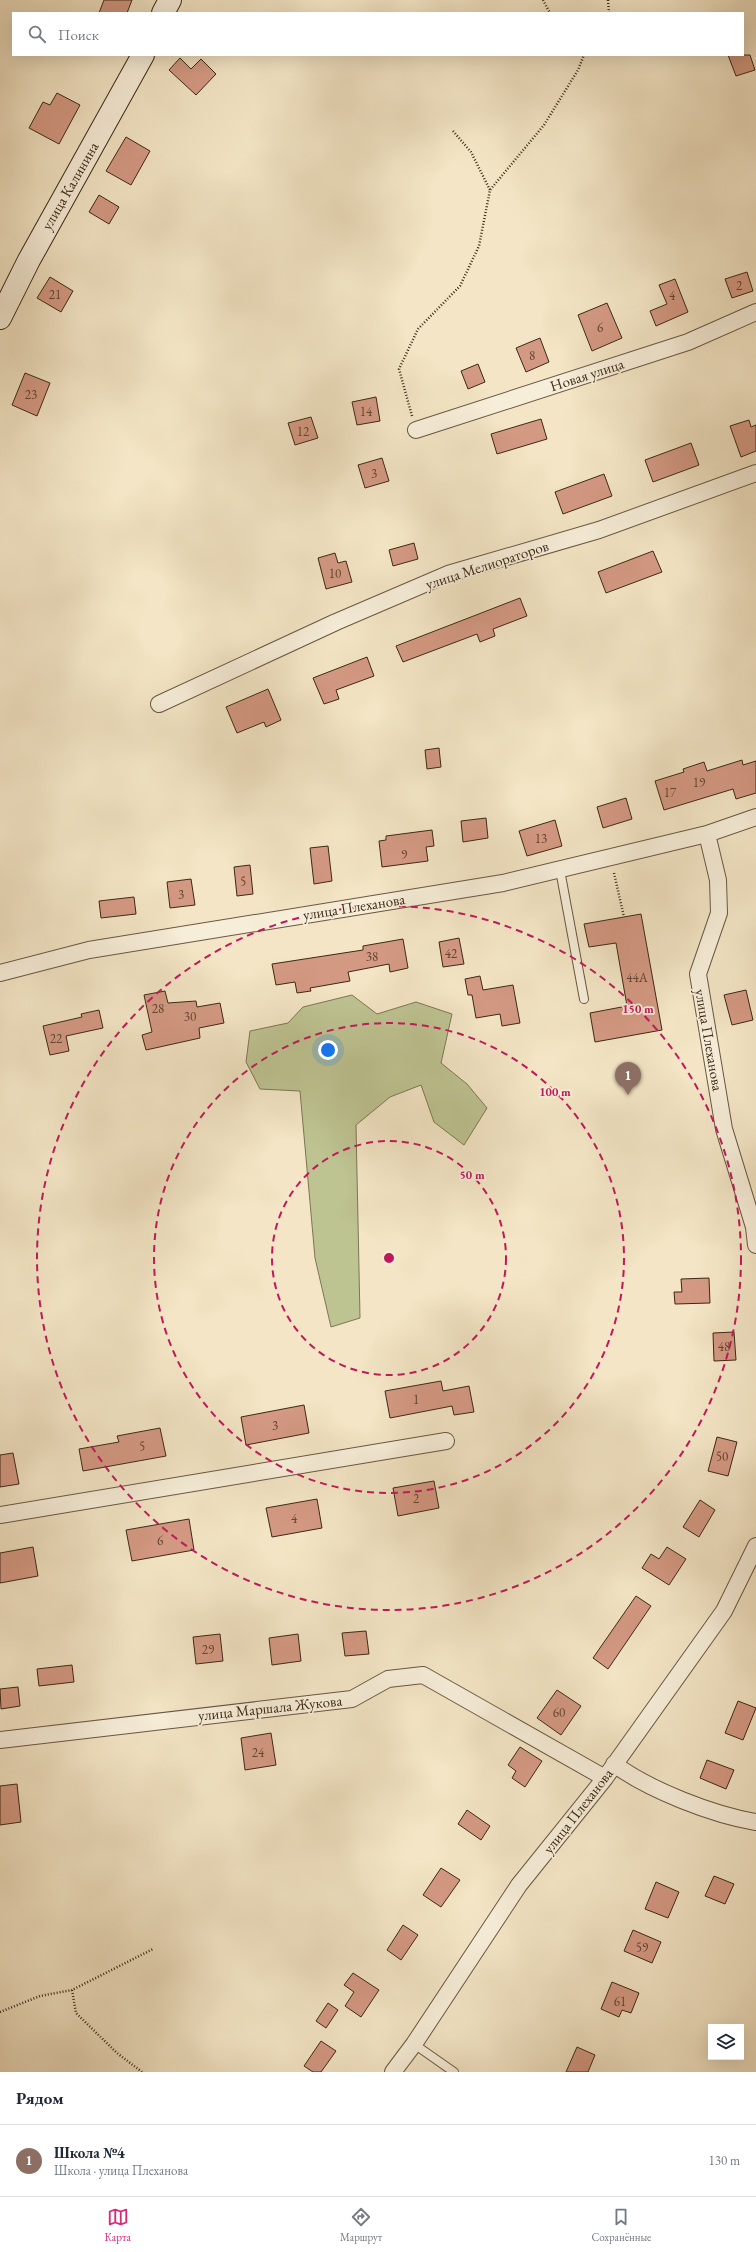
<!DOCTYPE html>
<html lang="ru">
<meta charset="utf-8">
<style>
:root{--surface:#fff;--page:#f6f6f7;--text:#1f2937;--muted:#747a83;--line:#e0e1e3;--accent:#db2777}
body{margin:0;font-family:"EB Garamond",serif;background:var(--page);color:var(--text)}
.controls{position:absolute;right:12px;bottom:12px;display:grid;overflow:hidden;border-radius:0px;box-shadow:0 4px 16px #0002}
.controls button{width:36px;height:36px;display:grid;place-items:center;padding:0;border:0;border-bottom:1px solid var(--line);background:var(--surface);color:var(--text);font:20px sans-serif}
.you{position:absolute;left:328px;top:1050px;width:14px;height:14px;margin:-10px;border:3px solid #fff;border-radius:50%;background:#1a73e8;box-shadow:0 0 0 6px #1a73e833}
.badge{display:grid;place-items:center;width:26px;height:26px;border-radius:50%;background:var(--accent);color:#fff;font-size:13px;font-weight:700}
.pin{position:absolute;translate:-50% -33px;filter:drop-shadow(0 1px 2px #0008)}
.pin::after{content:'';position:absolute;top:21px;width:14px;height:12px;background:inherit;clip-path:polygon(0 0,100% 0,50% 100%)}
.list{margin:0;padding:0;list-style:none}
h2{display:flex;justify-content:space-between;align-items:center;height:52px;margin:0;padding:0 16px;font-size:17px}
h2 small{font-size:13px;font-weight:400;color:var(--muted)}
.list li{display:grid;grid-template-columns:26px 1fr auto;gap:12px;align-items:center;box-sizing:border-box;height:72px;padding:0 16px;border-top:1px solid var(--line)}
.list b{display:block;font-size:15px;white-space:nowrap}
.list p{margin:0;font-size:13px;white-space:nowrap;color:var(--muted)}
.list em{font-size:13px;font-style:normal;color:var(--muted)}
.icon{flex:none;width:22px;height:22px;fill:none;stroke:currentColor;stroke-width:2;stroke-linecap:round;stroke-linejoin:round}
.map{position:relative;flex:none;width:756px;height:2072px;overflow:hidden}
.search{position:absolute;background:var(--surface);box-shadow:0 4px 16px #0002;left:12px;right:12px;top:12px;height:44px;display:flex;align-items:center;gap:10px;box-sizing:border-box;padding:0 14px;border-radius:0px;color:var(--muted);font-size:15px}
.sheet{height:124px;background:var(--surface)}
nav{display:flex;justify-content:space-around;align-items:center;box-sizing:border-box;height:56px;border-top:1px solid var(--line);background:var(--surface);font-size:11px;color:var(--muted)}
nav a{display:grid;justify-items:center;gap:2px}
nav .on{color:var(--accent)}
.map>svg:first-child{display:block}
</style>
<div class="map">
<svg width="756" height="2072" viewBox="0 0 756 2072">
<rect width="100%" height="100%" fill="#f3e5c5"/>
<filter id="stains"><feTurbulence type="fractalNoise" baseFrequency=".005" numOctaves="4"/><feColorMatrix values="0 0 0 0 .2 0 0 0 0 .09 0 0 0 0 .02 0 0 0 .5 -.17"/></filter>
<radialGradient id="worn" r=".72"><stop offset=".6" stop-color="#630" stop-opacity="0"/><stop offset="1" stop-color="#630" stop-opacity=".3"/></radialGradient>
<path fill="#bec392" stroke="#7d7654" d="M352 995 377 1014 416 1002 452 1014 441 1063 467 1084 487 1108 464 1145 434 1122 421 1085 390 1097 356 1125 360 1318 331 1327 315 1258 300 1091 260 1089 246 1062 250 1031 288 1023 303 1007Z"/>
<path fill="#d49983" stroke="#3c2816" d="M104 0H132L127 13H99Z
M728 55H750L755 70 736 76Z
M180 58 191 69 201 59 216 74 196 95 169 70Z
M57 93 80 105 59 144 29 128 43 102 50 105Z
M126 137 150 151 131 185 106 171Z
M99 195 119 207 109 224 89 212Z
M747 272 753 291 732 298 725 279Z
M50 277 73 291 61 312 37 298Z
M675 279 688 312 656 326 650 311 667 304 659 285Z
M607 303 622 338 592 351 578 315Z
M540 338 549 362 526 372 516 348Z
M478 364 485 382 468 389 461 371Z
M25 373 50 383 37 416 12 405Z
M376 397 380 421 357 425 352 402Z
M311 417 318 438 295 445 288 423Z
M541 419 547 439 497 454 491 434Z
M749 420 751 427 756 425V451L741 457 730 426Z
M691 443 699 465 653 482 645 460Z
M382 458 389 481 365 488 358 465Z
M604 474 612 496 563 514 555 492Z
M414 543 418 559 393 566 389 550Z
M653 551 662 572 606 593 598 572Z
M335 553 338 563 346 561 352 582 326 589 318 558Z
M520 598 527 616 493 629 495 636 480 642 477 634 403 662 396 646Z
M367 657 374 676 336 690 339 699 324 704 313 678Z
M268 689 281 720 266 727 264 722 237 733 226 707Z
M439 748 441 767 427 769 425 750Z
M742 760 743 765 756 761V793L736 799 733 789 664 810 655 781 684 772 683 769 704 762 707 771Z
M626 798 632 819 603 828 597 807Z
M486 818 488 838 463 842 461 821Z
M555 820 562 846 527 856 519 831Z
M432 830 434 846 426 847 428 861 382 867 379 841 386 840V836Z
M328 846 332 881 314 884 310 848Z
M250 865 253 894 237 896 234 867Z
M191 879 195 905 170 908 167 882Z
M134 897 136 914 101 918 99 901Z
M641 914 662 1030 595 1042 590 1013 627 1006 616 943 589 947 584 924Z
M459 938 464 964 443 967 439 942Z
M403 939 408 968 390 972 389 964 348 972 350 981 310 988 311 991 297 993 295 982 276 985 272 964 363 950V946Z
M480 976 483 990 513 985 520 1023 502 1026 500 1014 476 1018 472 995H468L465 979Z
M746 990 753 1020 732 1025 724 995Z
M165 991 168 1003 196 1001 197 1007 220 1003 224 1023 199 1028 200 1038 146 1050 142 1035 152 1032 144 995Z
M99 1010 103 1028 66 1036 69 1051 50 1055 43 1026 82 1017 81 1014Z
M709 1278 710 1303 675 1304 674 1292H682L681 1279Z
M734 1332 736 1360 714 1361 713 1333Z
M441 1381 443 1391 469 1386 474 1412 454 1415 452 1406 390 1418 385 1391Z
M304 1405 309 1433 246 1445 241 1417Z
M160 1428 166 1456 83 1471 79 1449 119 1442 117 1436Z
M717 1437 737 1442 728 1476 708 1471Z
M13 1453 19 1484 0 1487V1455Z
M434 1481 439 1508 398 1516 393 1488Z
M317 1499 322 1528 272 1537 266 1508Z
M700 1500 715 1510 699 1537 683 1527Z
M189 1519 194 1550 132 1561 126 1530Z
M33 1547 38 1576 0 1583V1553Z
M667 1547 686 1559 669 1585 642 1568 651 1554 659 1559Z
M636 1596 651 1606 608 1669 593 1658Z
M366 1631 369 1654 345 1656 342 1633Z
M220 1634 223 1661 196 1664 193 1637Z
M298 1634 301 1661 272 1665 269 1638Z
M72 1665 74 1682 39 1686 37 1669Z
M18 1687 20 1706 1 1709 0 1689Z
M557 1690 581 1706 561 1735 537 1718Z
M738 1701 756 1708 743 1740 725 1733Z
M271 1733 276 1765 245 1770 241 1738Z
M520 1747 542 1761 525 1787 512 1778 516 1771 508 1765Z
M707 1760 734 1770 726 1789 700 1778Z
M17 1784 21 1822 0 1825V1786Z
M467 1810 490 1826 481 1840 458 1824Z
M441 1868 460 1880 441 1907 423 1895Z
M714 1876 734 1884 725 1904 705 1896Z
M656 1882 679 1892 668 1918 645 1909Z
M403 1925 418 1935 401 1960 387 1950Z
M633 1930 661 1942 652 1963 624 1951Z
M353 1973 379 1990 361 2017 345 2006 354 1992 344 1985Z
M612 1982 639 1993 631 2013 622 2010 619 2017 601 2009Z
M328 2003 338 2010 326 2028 316 2021Z
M321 2041 336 2051 321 2072H313L304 2066Z
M577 2047 595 2055 588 2072H566Z"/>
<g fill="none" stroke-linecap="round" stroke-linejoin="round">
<g stroke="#6a5742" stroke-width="10">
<path id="service" d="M560 870 584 999
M414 2044 454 2072"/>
</g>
<g stroke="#6a5742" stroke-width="18">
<path id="minor" d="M416 430 688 342 756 312
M159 704 336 622 448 574 599 530 756 473
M707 834 718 880 719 913 698 974 724 1129 754 1227 756 1245
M0 973 89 950 503 883 707 834 756 817
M0 1515 446 1441
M0 1740 352 1699 388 1679 423 1675 605 1778
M614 1764C649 1790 713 1815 756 1822
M393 2072 414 2044 519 1885 605 1778 724 1611 756 1546"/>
</g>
<g stroke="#3c2816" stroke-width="24">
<path id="secondary" d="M163 13 170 0
M0 318 29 260 143 55"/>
</g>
<path stroke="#3c2816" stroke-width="2.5" stroke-dasharray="1 2" stroke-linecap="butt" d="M543 0 550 13
M608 0 609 13
M453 131 471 152 490 190
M412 416 399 369 418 329 460 286 479 246 490 190 544 125 578 70 584 55
M614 873 624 917
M0 2012 40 1996 72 1990
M142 2072 117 2053 76 2013 72 1990 153 1949"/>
<use href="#service" stroke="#f7eed9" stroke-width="8"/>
<use href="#minor" stroke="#f7eed9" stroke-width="16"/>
<use href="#secondary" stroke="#f7eed9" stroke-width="22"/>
</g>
<g fill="none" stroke="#c2185b" stroke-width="2" stroke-dasharray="7 5">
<circle cx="389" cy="1258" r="117"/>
<circle cx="389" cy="1258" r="235"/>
<circle cx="389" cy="1258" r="352"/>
</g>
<g text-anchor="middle" stroke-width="3.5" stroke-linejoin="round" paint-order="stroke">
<g font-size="13" fill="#624431">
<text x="739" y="290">2</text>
<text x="55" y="299">21</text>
<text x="672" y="300">4</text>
<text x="600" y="332">6</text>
<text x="532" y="360">8</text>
<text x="31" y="399">23</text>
<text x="366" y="416">14</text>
<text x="303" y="436">12</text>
<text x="374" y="478">3</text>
<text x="335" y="578">10</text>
<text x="699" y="787">19</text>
<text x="670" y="797">17</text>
<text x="541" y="843">13</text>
<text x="404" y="859">9</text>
<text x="243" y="886">5</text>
<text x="181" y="899">3</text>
<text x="451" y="958">42</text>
<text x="372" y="961">38</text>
<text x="637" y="982">44А</text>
<text x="158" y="1013">28</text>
<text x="190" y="1021">30</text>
<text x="56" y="1043">22</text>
<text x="724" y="1351">48</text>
<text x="416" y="1404">1</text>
<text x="275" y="1430">3</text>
<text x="142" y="1451">5</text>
<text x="722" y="1461">50</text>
<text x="416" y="1503">2</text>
<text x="294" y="1523">4</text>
<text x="160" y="1545">6</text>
<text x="208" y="1654">29</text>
<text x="559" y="1717">60</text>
<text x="258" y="1757">24</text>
<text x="642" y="1952">59</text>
<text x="620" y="2006">61</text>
</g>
<g font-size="15" fill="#3c2816" stroke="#f7eed9">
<text transform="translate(70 186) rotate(-60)" y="5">улица Калинина</text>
<text transform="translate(587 375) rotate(-18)" y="5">Новая улица</text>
<text transform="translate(487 565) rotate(-18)" y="5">улица Мелиораторов</text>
<text transform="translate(354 907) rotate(-9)" y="5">улица Плеханова</text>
<text transform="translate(709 1040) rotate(80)" y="5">улица Плеханова</text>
<text transform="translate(270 1708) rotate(-6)" y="5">улица Маршала Жукова</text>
<text transform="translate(578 1811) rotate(-52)" y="5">улица Плеханова</text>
</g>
</g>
<circle cx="389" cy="1258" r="6" fill="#c2185b" stroke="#f7eed9" stroke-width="2"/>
<g font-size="12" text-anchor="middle" font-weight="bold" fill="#c2185b" stroke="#f7eed9" stroke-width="3.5" stroke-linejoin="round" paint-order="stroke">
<text x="638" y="1013">150 m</text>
<text x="555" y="1096">100 m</text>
<text x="472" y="1179">50 m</text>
</g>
<rect width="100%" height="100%" filter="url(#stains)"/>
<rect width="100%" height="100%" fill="url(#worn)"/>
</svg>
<div class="controls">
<button><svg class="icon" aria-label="layers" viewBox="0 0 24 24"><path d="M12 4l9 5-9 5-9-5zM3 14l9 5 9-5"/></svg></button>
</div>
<div class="you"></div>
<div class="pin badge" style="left:628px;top:1095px;background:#8d6e63">1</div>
<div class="search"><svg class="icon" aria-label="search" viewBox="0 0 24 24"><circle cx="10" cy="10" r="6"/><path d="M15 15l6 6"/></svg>Поиск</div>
</div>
<section class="sheet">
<h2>Рядом<small></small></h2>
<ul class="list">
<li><span class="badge" style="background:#8d6e63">1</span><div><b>Школа №4</b><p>Школа · улица Плеханова</p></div><em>130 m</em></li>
</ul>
</section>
<nav>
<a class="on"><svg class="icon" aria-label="map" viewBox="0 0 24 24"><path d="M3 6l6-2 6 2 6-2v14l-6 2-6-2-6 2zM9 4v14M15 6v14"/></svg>Карта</a>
<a><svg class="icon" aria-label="directions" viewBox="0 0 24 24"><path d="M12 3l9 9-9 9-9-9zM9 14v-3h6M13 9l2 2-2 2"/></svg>Маршрут</a>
<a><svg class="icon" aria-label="saved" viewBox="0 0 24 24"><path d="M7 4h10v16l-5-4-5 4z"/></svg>Сохранённые</a>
</nav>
